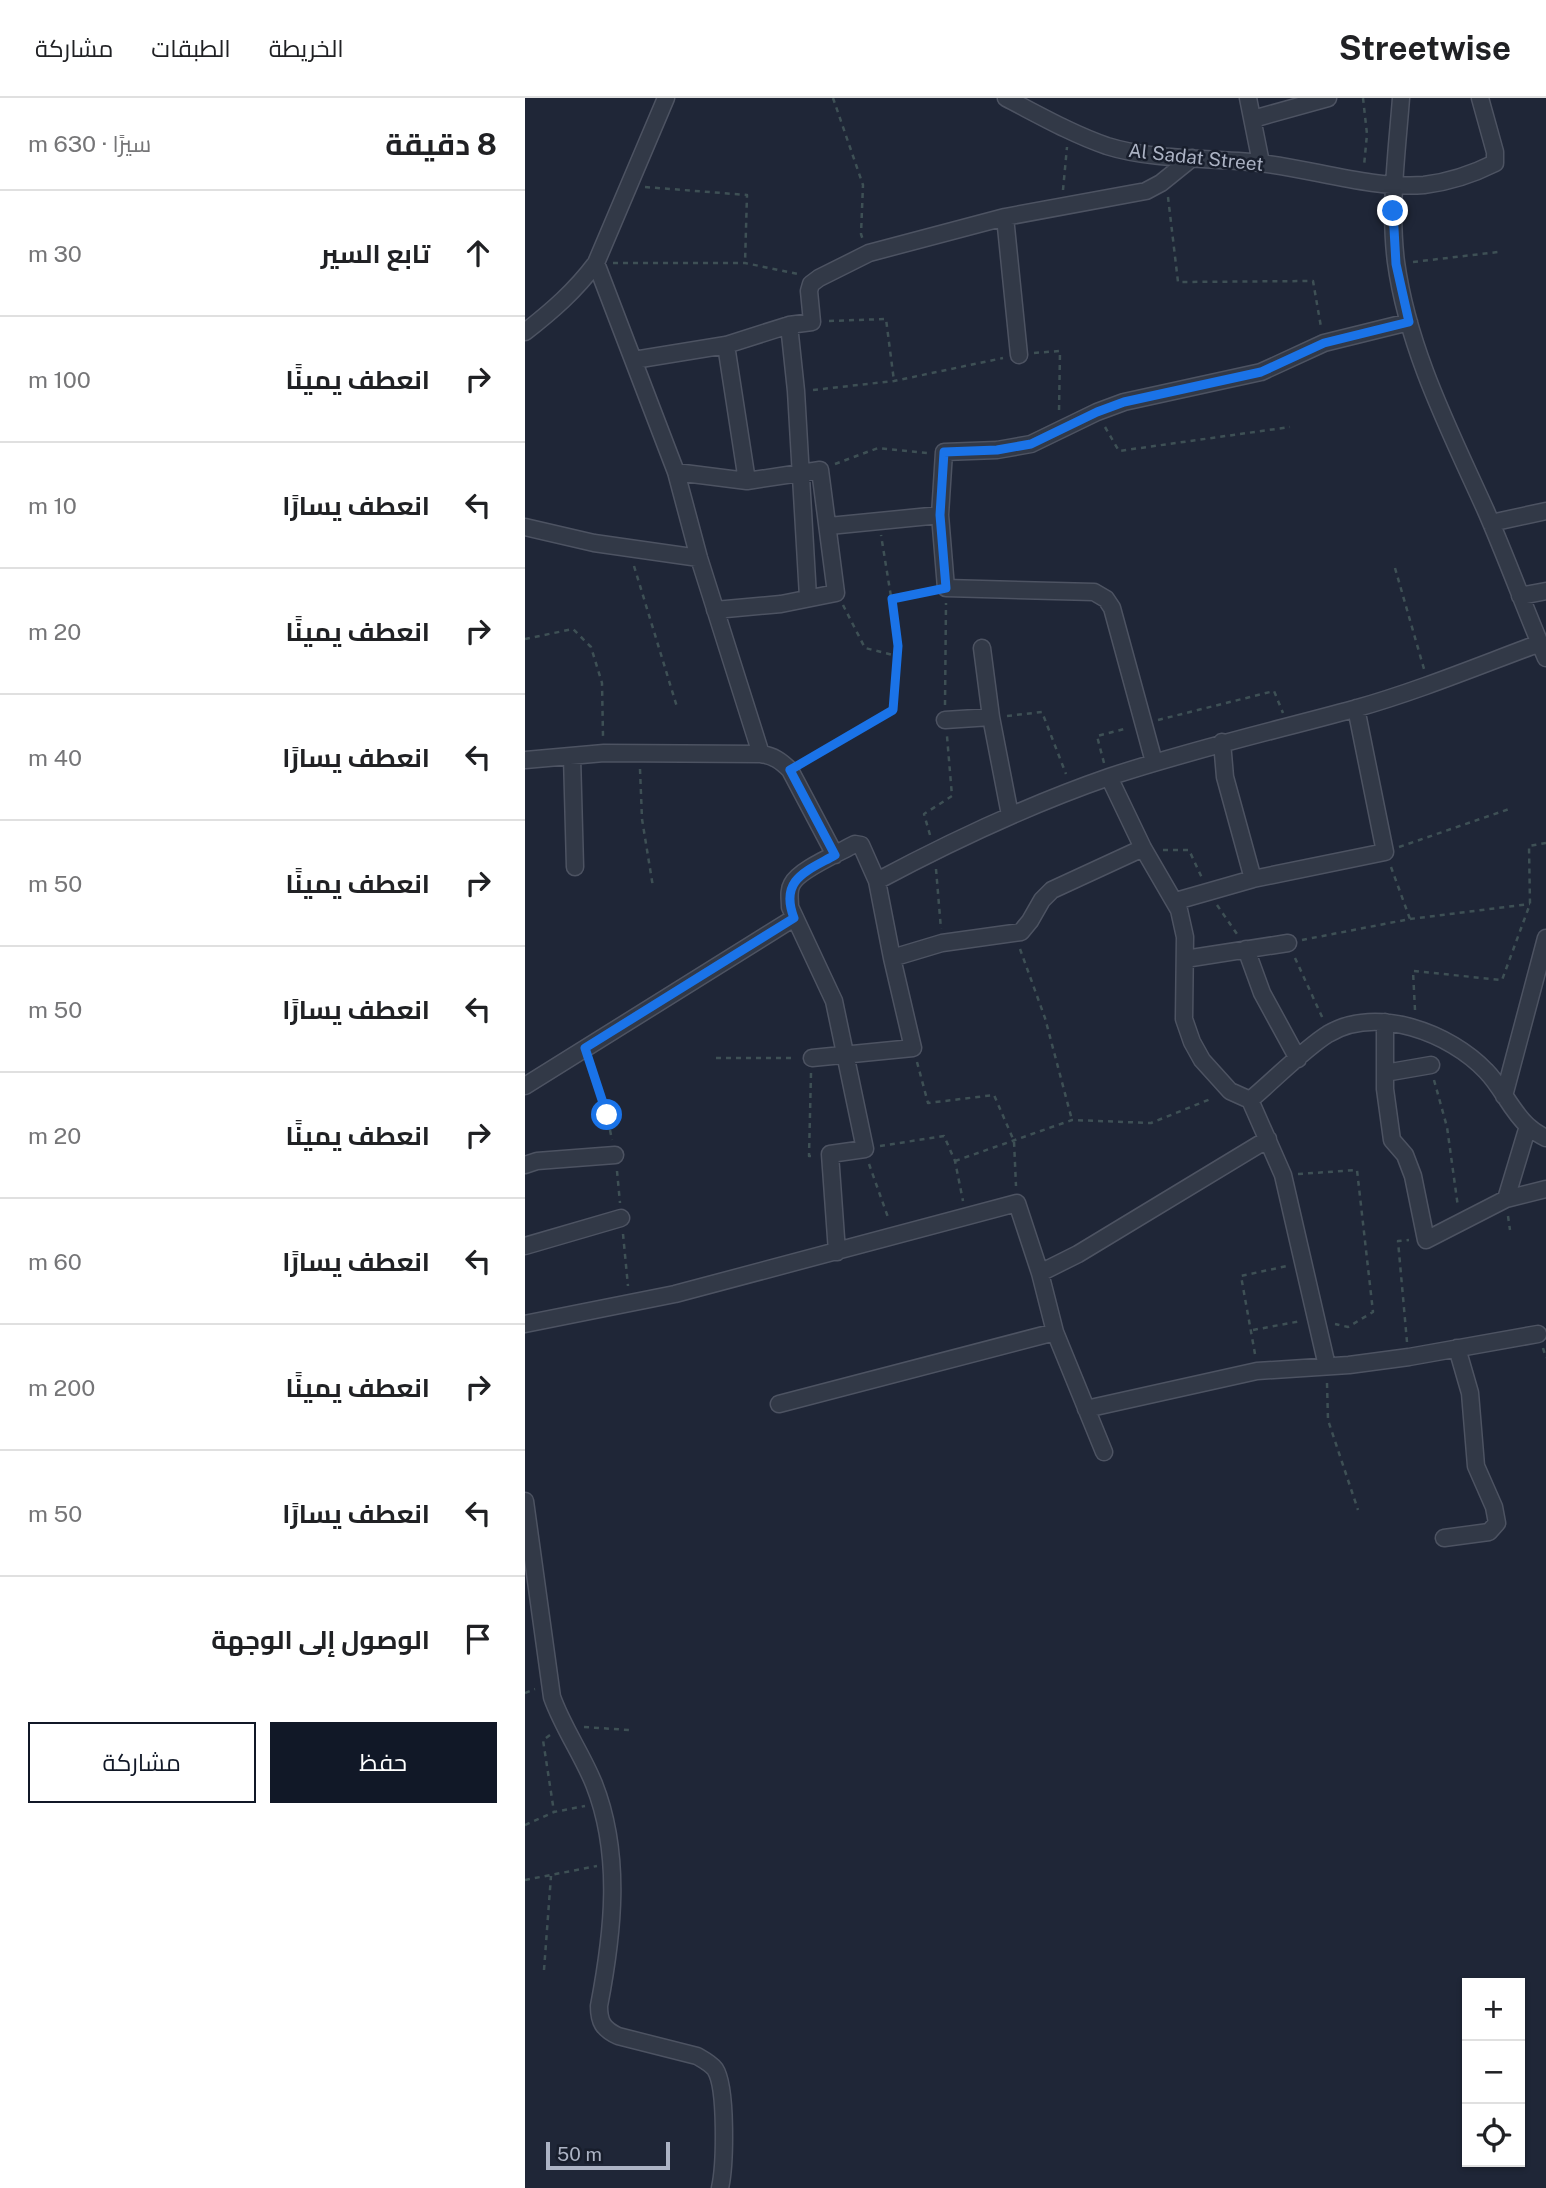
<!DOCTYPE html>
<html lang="ar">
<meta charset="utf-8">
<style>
:root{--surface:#fff;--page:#f6f6f6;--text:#202124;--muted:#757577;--line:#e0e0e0;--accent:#111827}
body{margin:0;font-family:"Public Sans",Cairo,sans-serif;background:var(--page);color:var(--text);direction:rtl}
.controls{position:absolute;right:21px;bottom:21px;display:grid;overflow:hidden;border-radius:0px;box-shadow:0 2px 5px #0004}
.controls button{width:63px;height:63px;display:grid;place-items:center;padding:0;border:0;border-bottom:2px solid var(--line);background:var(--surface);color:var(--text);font:35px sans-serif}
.scale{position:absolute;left:21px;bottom:18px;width:124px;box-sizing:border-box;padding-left:7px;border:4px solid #acb3c4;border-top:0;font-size:19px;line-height:24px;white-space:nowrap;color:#acb3c4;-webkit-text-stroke:5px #181e2c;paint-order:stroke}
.stop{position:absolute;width:21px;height:21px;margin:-16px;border:5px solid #1a73e8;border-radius:50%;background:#fff}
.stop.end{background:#1a73e8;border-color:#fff;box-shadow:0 2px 7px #0008}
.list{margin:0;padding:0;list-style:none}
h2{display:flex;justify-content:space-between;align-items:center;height:91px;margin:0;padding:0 28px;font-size:30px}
h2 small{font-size:23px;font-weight:400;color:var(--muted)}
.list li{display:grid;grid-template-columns:46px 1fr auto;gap:21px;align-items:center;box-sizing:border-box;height:126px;padding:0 28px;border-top:2px solid var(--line)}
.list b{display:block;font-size:26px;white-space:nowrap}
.list em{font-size:23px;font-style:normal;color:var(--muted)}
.actions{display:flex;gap:14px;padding:21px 28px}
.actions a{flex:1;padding:16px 0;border:2px solid var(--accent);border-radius:0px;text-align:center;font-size:24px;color:var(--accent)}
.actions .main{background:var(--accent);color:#fff}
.icon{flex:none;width:38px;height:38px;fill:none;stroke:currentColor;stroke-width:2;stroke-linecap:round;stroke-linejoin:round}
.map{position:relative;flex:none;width:1021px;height:2090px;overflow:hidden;direction:ltr}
header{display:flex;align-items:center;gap:42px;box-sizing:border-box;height:98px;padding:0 35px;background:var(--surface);border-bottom:2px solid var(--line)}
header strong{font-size:33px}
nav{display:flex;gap:38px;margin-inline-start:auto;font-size:24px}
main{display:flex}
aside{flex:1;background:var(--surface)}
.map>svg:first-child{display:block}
</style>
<header>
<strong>Streetwise</strong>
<nav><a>الخريطة</a><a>الطبقات</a><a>مشاركة</a></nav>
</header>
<main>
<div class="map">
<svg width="1021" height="2090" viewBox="0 0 1021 2090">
<rect width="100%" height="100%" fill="#1f2637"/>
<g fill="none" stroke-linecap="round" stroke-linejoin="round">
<g stroke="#4d5362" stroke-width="19">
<path id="street" d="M481 0C514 17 547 36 582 48 630 63 685 59 735 65 788 71 846 91 899 87 924 84 948 76 970 65V54L955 0
M723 0 736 65
M876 0C872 54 864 110 871 164 883 252 925 333 961 413 982 461 1000 511 1021 560
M728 21 803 0
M480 119 494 257
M71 165 151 374 174 460 236 656
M264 227 271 293 283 499
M0 234C27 213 50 193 71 165L141 0
M201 247 222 383
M109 262 201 247 264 227 287 224 284 193 286 186 294 180 344 155 480 119 621 93 636 85 667 60
M151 374 222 383 295 372 311 495 256 506 190 512
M966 425 1021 413
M304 428 415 417
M0 429 69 445 174 460
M995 498 1021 493
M457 550 466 619 485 717
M420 622 466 619
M697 644 700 679 728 781
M47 658 50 769
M0 662 79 655 236 656C249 658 256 663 265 672L310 757
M629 664 587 510 581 501 569 494 421 490 415 417 419 354 472 352 506 346 572 314 599 304 736 274 799 245 884 224
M584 679 618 750 654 812 660 839 659 921 667 944 677 962 705 993 725 1002 758 1077 802 1268
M352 783C427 743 503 707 584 679 665 652 748 633 829 611 893 593 953 568 1015 545
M651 803 728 781 860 754 831 610
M721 851 737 895 773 961
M660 861 763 845
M860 924V991L867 1042 880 1057 888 1078 901 1142 981 1101 1021 1091
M287 960 388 950 367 860 417 845 496 834 505 823 517 802 527 792 618 750
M860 975 906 967
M0 988 269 820
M979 998 1021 840
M725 1002C748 983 779 951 803 936 852 907 925 935 961 973 977 989 986 1013 1003 1028 1008 1033 1015 1037 1021 1040
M0 1067 12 1063 90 1057
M981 1101 1003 1028
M0 1148 96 1120
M312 1154 305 1056 340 1051 309 903 265 809C265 801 263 793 267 786 274 772 310 757 324 749L330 746 336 747 352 783 367 860
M515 1175 553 1156 743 1041
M0 1226 150 1196 492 1105 515 1175 530 1234 579 1354
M254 1306 530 1234
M561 1311 732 1273 824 1267 884 1259 1013 1236
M0 1403 27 1599C38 1630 57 1656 69 1686 97 1757 88 1835 74 1908 74 1924 78 1931 93 1938L172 1958C179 1962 185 1965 190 1971 202 1989 200 2068 195 2090
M919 1440 964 1434 972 1425 969 1409 951 1368 945 1295 932 1250"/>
</g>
<path stroke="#3e5055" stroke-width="2.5" stroke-dasharray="5 5" stroke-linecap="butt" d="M308 0 338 87 336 136 338 142
M838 0 842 36 839 68
M120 89 222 97 220 165
M538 92 542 49
M643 99 653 184 788 183 796 229
M888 164 973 154
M88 165H220L273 176
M304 223 361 221 369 283
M509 255 535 253 534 315
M288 292 369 283 478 260
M580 329 594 353 765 329
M310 366 353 350 402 355
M109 468 152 609
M870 470 899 571
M367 501 405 493
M318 507 340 550 372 558
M0 541 48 531 66 549 77 585 78 638
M420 607 421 505
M482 618 517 614 541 676
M633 622 749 593 758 615
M278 664 368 613 374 548 356 437
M579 665 572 638 603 630
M115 671 117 721 128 789
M405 737 399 716 427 698 422 638
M874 749 984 711
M638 752H664L677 780
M866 769 885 821
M411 771 416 831
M692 807 712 836
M777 842 885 821 1005 806
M495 851 520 920 547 1022
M770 860 798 921
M890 912 888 873 977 882 1005 806 1004 748 1021 745
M191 960H270
M392 964 403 1005 469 997 489 1043 491 1088
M65 965 82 1017 87 1042
M286 975 284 1058H288
M909 982 922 1029 933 1109
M355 1048 419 1038 430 1063 438 1103
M430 1063 547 1022 626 1025 688 1000
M344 1066 364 1122
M92 1073 95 1105
M773 1076 832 1072 848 1214 823 1229 810 1226
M983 1118 985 1132
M98 1136 103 1188
M728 1232 776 1223
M882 1244 873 1143 884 1142
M1018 1250 1021 1260
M730 1256 716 1178 762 1168
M802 1285 803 1322 833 1412
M0 1595 10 1591
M59 1629 104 1632
M25 1637 18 1642 29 1714
M0 1727 29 1714 60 1708
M0 1782 72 1768
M19 1872 26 1778"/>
<use href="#street" stroke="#323947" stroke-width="16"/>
</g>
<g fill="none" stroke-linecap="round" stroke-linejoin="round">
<path stroke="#1a73e8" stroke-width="9" d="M82 1017 60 950 269 820C254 781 282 773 310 757L265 672 368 612 373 548 367 501 421 490 415 417 419 354 472 352 506 346 572 314 599 304 736 274 799 245 884 224 871 166 868 113"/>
</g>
<g text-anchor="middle" stroke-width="5" stroke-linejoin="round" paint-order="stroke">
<g font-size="19" fill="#acb3c4" stroke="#181e2c">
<text transform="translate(671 59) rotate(6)" y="7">Al Sadat Street</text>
</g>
</g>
</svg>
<div class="controls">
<button>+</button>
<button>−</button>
<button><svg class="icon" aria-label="locate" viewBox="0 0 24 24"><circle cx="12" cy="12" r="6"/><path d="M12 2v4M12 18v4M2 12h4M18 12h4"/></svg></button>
</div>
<div class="scale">50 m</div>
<div class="stop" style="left:82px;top:1017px"></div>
<div class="stop end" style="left:868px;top:113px"></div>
</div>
<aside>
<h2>8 دقيقة<small>سيرًا · 630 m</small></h2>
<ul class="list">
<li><svg class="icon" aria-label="ahead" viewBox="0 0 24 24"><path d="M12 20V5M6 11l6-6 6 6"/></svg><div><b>تابع السير</b></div><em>30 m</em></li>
<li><svg class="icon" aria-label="right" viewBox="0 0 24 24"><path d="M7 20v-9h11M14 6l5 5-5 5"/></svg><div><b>انعطف يمينًا</b></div><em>100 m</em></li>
<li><svg class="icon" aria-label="left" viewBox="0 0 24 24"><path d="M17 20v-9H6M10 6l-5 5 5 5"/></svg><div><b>انعطف يسارًا</b></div><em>10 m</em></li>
<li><svg class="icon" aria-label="right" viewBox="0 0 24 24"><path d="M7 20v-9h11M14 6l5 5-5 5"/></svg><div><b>انعطف يمينًا</b></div><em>20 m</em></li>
<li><svg class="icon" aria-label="left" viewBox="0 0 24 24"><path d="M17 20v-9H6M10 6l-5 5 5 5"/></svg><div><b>انعطف يسارًا</b></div><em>40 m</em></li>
<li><svg class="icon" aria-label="right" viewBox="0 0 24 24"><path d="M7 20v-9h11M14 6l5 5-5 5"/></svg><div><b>انعطف يمينًا</b></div><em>50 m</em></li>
<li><svg class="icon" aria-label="left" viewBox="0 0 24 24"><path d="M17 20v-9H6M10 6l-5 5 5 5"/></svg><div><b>انعطف يسارًا</b></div><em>50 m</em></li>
<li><svg class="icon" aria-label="right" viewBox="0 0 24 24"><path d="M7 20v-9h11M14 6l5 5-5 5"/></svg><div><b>انعطف يمينًا</b></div><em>20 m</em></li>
<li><svg class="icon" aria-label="left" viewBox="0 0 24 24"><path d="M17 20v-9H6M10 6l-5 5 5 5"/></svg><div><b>انعطف يسارًا</b></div><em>60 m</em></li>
<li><svg class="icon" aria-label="right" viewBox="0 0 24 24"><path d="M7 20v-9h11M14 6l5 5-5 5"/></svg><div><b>انعطف يمينًا</b></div><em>200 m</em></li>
<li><svg class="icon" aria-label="left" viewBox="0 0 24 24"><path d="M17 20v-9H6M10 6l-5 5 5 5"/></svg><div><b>انعطف يسارًا</b></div><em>50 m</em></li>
<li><svg class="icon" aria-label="arrive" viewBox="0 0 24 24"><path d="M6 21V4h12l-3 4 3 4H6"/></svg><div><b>الوصول إلى الوجهة</b></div></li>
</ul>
<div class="actions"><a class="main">حفظ</a><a>مشاركة</a></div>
</aside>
</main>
